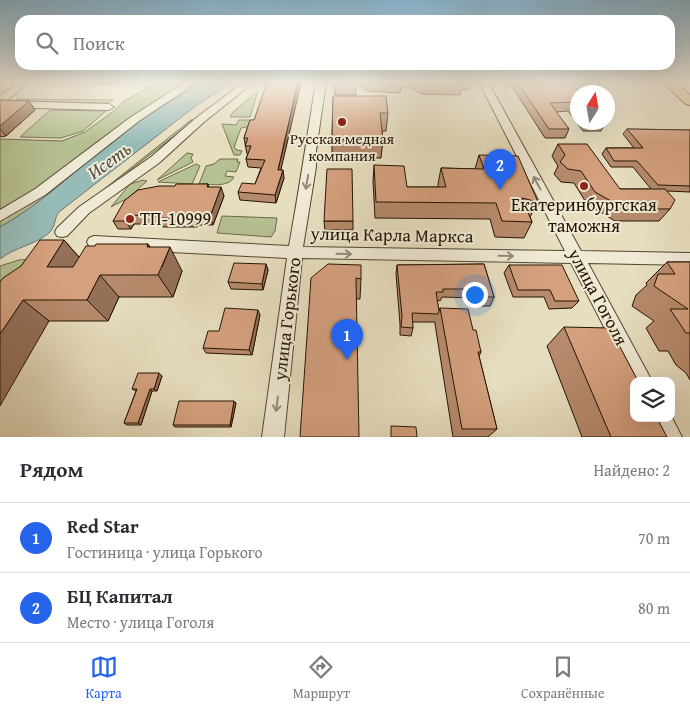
<!DOCTYPE html>
<html lang="ru">
<meta charset="utf-8">
<style>
:root{--surface:#fff;--page:#f2f2f3;--text:#2b2b33;--muted:#7c7c81;--line:#e1e1e2;--accent:#2563eb}
body{margin:0;font-family:"Gentium Book Plus",serif;background:var(--page);color:var(--text)}
.controls{position:absolute;right:15px;bottom:15px;display:grid;overflow:hidden;border-radius:10px;box-shadow:0 5px 20px #0002}
.controls button{width:45px;height:45px;display:grid;place-items:center;padding:0;border:0;border-bottom:1px solid var(--line);background:var(--surface);color:var(--text);font:25px sans-serif}
.compass{position:absolute;left:570px;top:85px;width:45px;height:45px;border-radius:50%;background:var(--surface);box-shadow:0 5px 20px #0002;rotate:11deg}
.you{position:absolute;left:474px;top:294px;width:18px;height:18px;margin:-12px;border:4px solid #fff;border-radius:50%;background:#1a73e8;box-shadow:0 0 0 8px #1a73e833}
.badge{display:grid;place-items:center;width:32px;height:32px;border-radius:50%;background:var(--accent);color:#fff;font-size:16px;font-weight:700}
.pin{position:absolute;translate:-50% -41px;filter:drop-shadow(0 1px 2px #0008)}
.pin::after{content:'';position:absolute;top:26px;width:18px;height:15px;background:inherit;clip-path:polygon(0 0,100% 0,50% 100%)}
.list{margin:0;padding:0;list-style:none}
h2{display:flex;justify-content:space-between;align-items:center;height:65px;margin:0;padding:0 20px;font-size:21px}
h2 small{font-size:16px;font-weight:400;color:var(--muted)}
.list li{display:grid;grid-template-columns:32px 1fr auto;gap:15px;align-items:center;box-sizing:border-box;height:70px;padding:0 20px;border-top:1px solid var(--line)}
.list b{display:block;font-size:19px;white-space:nowrap}
.list p{margin:0;font-size:16px;white-space:nowrap;color:var(--muted)}
.list em{font-size:16px;font-style:normal;color:var(--muted)}
.icon{flex:none;width:28px;height:28px;fill:none;stroke:currentColor;stroke-width:2;stroke-linecap:round;stroke-linejoin:round}
.map{position:relative;flex:none;width:690px;height:437px;overflow:hidden}
.search{position:absolute;background:var(--surface);box-shadow:0 5px 20px #0002;left:15px;right:15px;top:15px;height:55px;display:flex;align-items:center;gap:12px;box-sizing:border-box;padding:0 18px;border-radius:15px;color:var(--muted);font-size:19px}
.sheet{height:205px;background:var(--surface)}
nav{display:flex;justify-content:space-around;align-items:center;box-sizing:border-box;height:70px;border-top:1px solid var(--line);background:var(--surface);font-size:14px;color:var(--muted)}
nav a{display:grid;justify-items:center;gap:2px}
nav .on{color:var(--accent)}
.map>svg:first-child{display:block}
</style>
<div class="map">
<svg width="690" height="437" viewBox="0 0 690 437">
<rect width="100%" height="100%" fill="#e7dec0"/>
<filter id="stains"><feTurbulence type="fractalNoise" baseFrequency=".004" numOctaves="4"/><feColorMatrix values="0 0 0 0 .2 0 0 0 0 .09 0 0 0 0 .02 0 0 0 .5 -.17"/></filter>
<radialGradient id="worn" r=".72"><stop offset=".6" stop-color="#630" stop-opacity="0"/><stop offset="1" stop-color="#630" stop-opacity=".3"/></radialGradient>
<path fill="#b6c192" stroke="#6e6a4a" d="M158 82H205C169 102 134 122 103 148 68 177 41 204 0 227V139L62 141 85 132 114 111 123 102Z
M258 91 250 117H230L233 112Z
M17 99 113 100 108 103 15 101Z
M50 110 106 111 83 131 61 138 20 137Z
M191 120H195L64 221Z
M239 120H255L252 126 241 128 234 147 237 150 242 151 240 155H234L222 124 236 125Z
M187 153 193 154 191 158 193 162 157 180Z
M220 159H238L237 162H240L236 172 227 171 225 176 234 177C228 188 211 184 199 184L206 166 214 164Z
M196 164 200 166 192 184 158 182Z
M143 180 147 181 128 198 111 207 130 184Z
M222 216 277 218 275 231 271 237 217 233Z
M41 259 0 294V266L19 260Z"/>
<path fill="#97bbb7" stroke="#69786e" d="M205 82H232L193 108 59 212C54 218 56 226 49 233 35 245 15 247 0 259V227C41 204 68 177 103 148 134 122 169 102 205 82Z"/>
<g fill="none" stroke-linecap="round" stroke-linejoin="round">
<g stroke="#564631" stroke-width="2">
<path id="minor" d="M19 82H29L6 101 109 104 114 107 109 110 0 107V96Z
M186 82H197L139 121 45 195 0 221V210L35 189 131 117Z
M244 82H254L204 122 159 163 89 213 67 236 62 237 57 236 55 232 57 228 79 207 151 157 196 118Z
M316 82H326L316 151V167L303 247 565 251 479 82H488L581 251 690 253V265L588 263 652 381H634V385L571 263 302 258 284 437H262L287 258 94 248 89 246 87 242 89 238 94 236 289 246C299 191 307 137 316 82Z
M671 416 682 437H660L651 418H671Z"/>
</g>
<g stroke="#251401" stroke-width="2">
<path id="major" d="M662 82H675L690 95V105L686 104Z"/>
</g>
<use href="#minor" fill="#efead6" fill-rule="evenodd"/>
<use href="#major" fill="#e4bf80" fill-rule="evenodd"/>
</g>
<path fill="#b68a6c" stroke="#251401" d="M94 82H121L119 84H95Z
M334 82H471L469 89 461 90 460 95 421 94 412 88H401L400 93 368 91 356 84V95H335Z
M509 82H571L578 92V122H606L601 131H583L568 111 556 112 569 129 565 138H545Z
M333 96 388 113 386 131H382L383 140 381 158 332 157V139Z
M0 100 29 101 35 110 6 136 0 137Z
M250 120 281 170 284 178 276 203 240 200 238 192 255 184 261 168 248 167 246 159 248 154H247L244 138Z
M627 129 690 130V192L667 191 670 209 659 221H615L587 204 574 183 561 182 554 174 558 166 552 156 558 144 620 189H651L633 167H611L602 154 606 148H634L623 134Z
M479 155 538 202 530 217 532 222 524 238 495 237 490 219 375 218 373 181 374 165 407 187H438V184L441 168 475 169Z
M208 184 209 187 224 196 213 225H198L197 227H163L162 224H134L131 229H118L113 221 175 186Z
M324 221H353V230H325Z
M64 240 79 257 148 244 150 247 182 271 173 297H119L108 321H49L0 282Z
M667 262H690V380L686 373 676 365 668 351H659L646 328 654 321 632 306 636 295 647 285 646 283Z
M266 264 268 270 263 290 231 289 228 282Z
M328 264 361 279 360 299H357Z
M484 264 494 297 490 306H475L473 298 442 297 440 301 437 300 439 311 440 308 473 330 481 352 479 356 497 429 488 437H453L435 324V322H412L413 328 411 336 400 335V324L396 274 397 265Z
M509 265 579 301 572 308 549 309 544 297H513L504 273Z
M260 315 252 355 206 353 203 348Z
M564 327 667 437H582L547 346Z
M162 376 157 391H152L141 425H127L124 423 136 391 132 389Z
M236 403 231 427H175L173 425Z"/>
<path fill="#947058" stroke="#251401" d="M0 82H10L0 85Z
M298 82 301 83 279 178 278 170Z
M29 101 35 110 6 136 0 129V126Z
M283 170 284 178 276 203 275 195Z
M221 187 224 196 213 225 210 217Z
M128 215 134 224 131 229 125 221Z
M194 217 198 225 197 227 193 219Z
M64 240 85 264 69 290 47 267Z
M148 244 162 267 170 247 182 271 173 297 158 275 147 247Z
M266 264 268 270 263 290 262 284Z
M100 275 119 297 108 321 87 300Z
M23 300 49 321 0 406V334Z
M258 310 260 315 252 355 249 350Z
M159 373 162 376 157 391 154 389Z
M150 389 152 391 141 425 138 423Z
M234 401 236 403 231 427 230 425Z"/>
<path fill="#d4a07e" stroke="#251401" d="M267 82H298L278 170H283L275 195 238 192 242 183 255 184 265 160 246 159 251 146H245L248 138H244L250 120H254Z
M517 82H571L580 92H578V109L572 102 550 103 569 129H549Z
M333 96H386L388 113H380L383 140 332 139Z
M0 100 29 101 0 126Z
M627 129 690 130V186L658 185 637 161H614L606 148H643Z
M558 144H587L620 189H665L675 200 670 209H625L595 192 581 171 568 169 560 162 565 155Z
M479 155 518 156 538 202 522 198 532 222 502 221 496 203 376 202 374 165 404 166 407 187H446L441 168 484 169Z
M327 169H352L353 221H324Z
M176 184H208L207 187H221L210 217H194L193 219 159 218 160 216 128 215 125 221H113L125 200 138 190 159 186H175Z
M40 240H64L47 267H73L86 246H95L96 244H148L147 247H170L158 275H100L87 300H23L0 334V282L3 278 21 266Z
M667 262H690V333H686L670 309H688L654 286 658 274H675Z
M234 263 266 264 262 284 228 282Z
M328 264 361 265V279L356 278 359 437H300L311 278Z
M484 264 494 297H480L477 289H443V292H436L439 311 438 314 412 313 413 328 401 327 402 316 397 265Z
M509 265H562L579 301H555L550 290H518Z
M225 308 258 310 249 350 203 348 208 331H219Z
M440 308 468 309 473 330H476L481 352H478L497 429H462Z
M564 327 610 328 638 381H634V418H657L667 437H611Z
M138 373H159L154 389H150L138 423H124L137 389H132Z
M179 401H234L230 425H173Z
M391 426 416 427 417 437H391Z"/>
<defs><path id="oneway-shaft" d="M-6 0H5M1.5-3L5.5 0L1.5 3" fill="none" stroke-width="1.6" stroke-linecap="round" stroke-linejoin="round" transform="scale(1.25)"/></defs>
<g stroke="#948a76">
<use href="#oneway-shaft" transform="translate(307 182) rotate(100)"/>
<use href="#oneway-shaft" transform="translate(537 183) rotate(-118)"/>
<use href="#oneway-shaft" transform="translate(344 254) rotate(1)"/>
<use href="#oneway-shaft" transform="translate(506 256) rotate(1)"/>
<use href="#oneway-shaft" transform="translate(277 404) rotate(97)"/>
</g>
<linearGradient id="sky" x2="0" y2="1"><stop stop-color="#87b7d4"/><stop offset="0.57" stop-color="#f4f0e3"/><stop offset="1" stop-color="#f4f0e3" stop-opacity="0"/></linearGradient>
<rect width="690" height="143" fill="url(#sky)"/>
<g fill="#8f2418" stroke="#efead6" stroke-width="2">
<circle cx="342" cy="122" r="5"/>
<circle cx="584" cy="186" r="5"/>
<circle cx="130" cy="219" r="5"/>
</g>
<g text-anchor="middle" stroke-width="4" stroke-linejoin="round" paint-order="stroke">
<g font-size="15" fill="#251401" stroke="#efead6">
<text x="342" y="144">Русская медная<tspan x="342" dy="17">компания</tspan></text>
</g>
<g font-size="18" fill="#251401" stroke="#efead6">
<text x="584" y="211">Екатеринбургская<tspan x="584" dy="21">таможня</tspan></text>
<text x="140" y="225" text-anchor="start">ТП-10999</text>
</g>
<g font-size="18" fill="#251401" stroke="#efead6">
<text transform="translate(392 235) rotate(1)" y="6">улица Карла Маркса</text>
<text transform="translate(598 297) rotate(62)" y="6">улица Гоголя</text>
<text transform="translate(287 319) rotate(-83)" y="6">улица Горького</text>
</g>
<g font-size="19" font-style="italic" fill="#4d4e41" stroke="#efead6">
<text transform="translate(109 160) rotate(-36)" y="7">Исеть</text>
</g>
</g>
<rect width="100%" height="100%" filter="url(#stains)"/>
<rect width="100%" height="100%" fill="url(#worn)"/>
</svg>
<div class="controls">
<button><svg class="icon" aria-label="layers" viewBox="0 0 24 24"><path d="M12 4l9 5-9 5-9-5zM3 14l9 5 9-5"/></svg></button>
</div>
<svg class="compass" viewBox="-18 -18 36 36"><path d="M0-13l5 13h-10z" fill="#e53935"/><path d="M0 13l5-13h-10z" fill="#7c7c81"/></svg>
<div class="you"></div>
<div class="pin badge" style="left:347px;top:360px">1</div>
<div class="pin badge" style="left:500px;top:190px">2</div>
<div class="search"><svg class="icon" aria-label="search" viewBox="0 0 24 24"><circle cx="10" cy="10" r="6"/><path d="M15 15l6 6"/></svg>Поиск</div>
</div>
<section class="sheet">
<h2>Рядом<small>Найдено: 2</small></h2>
<ul class="list">
<li><span class="badge">1</span><div><b>Red Star</b><p>Гостиница · улица Горького</p></div><em>70 m</em></li>
<li><span class="badge">2</span><div><b>БЦ Капитал</b><p>Место · улица Гоголя</p></div><em>80 m</em></li>
</ul>
</section>
<nav>
<a class="on"><svg class="icon" aria-label="map" viewBox="0 0 24 24"><path d="M3 6l6-2 6 2 6-2v14l-6 2-6-2-6 2zM9 4v14M15 6v14"/></svg>Карта</a>
<a><svg class="icon" aria-label="directions" viewBox="0 0 24 24"><path d="M12 3l9 9-9 9-9-9zM9 14v-3h6M13 9l2 2-2 2"/></svg>Маршрут</a>
<a><svg class="icon" aria-label="saved" viewBox="0 0 24 24"><path d="M7 4h10v16l-5-4-5 4z"/></svg>Сохранённые</a>
</nav>
